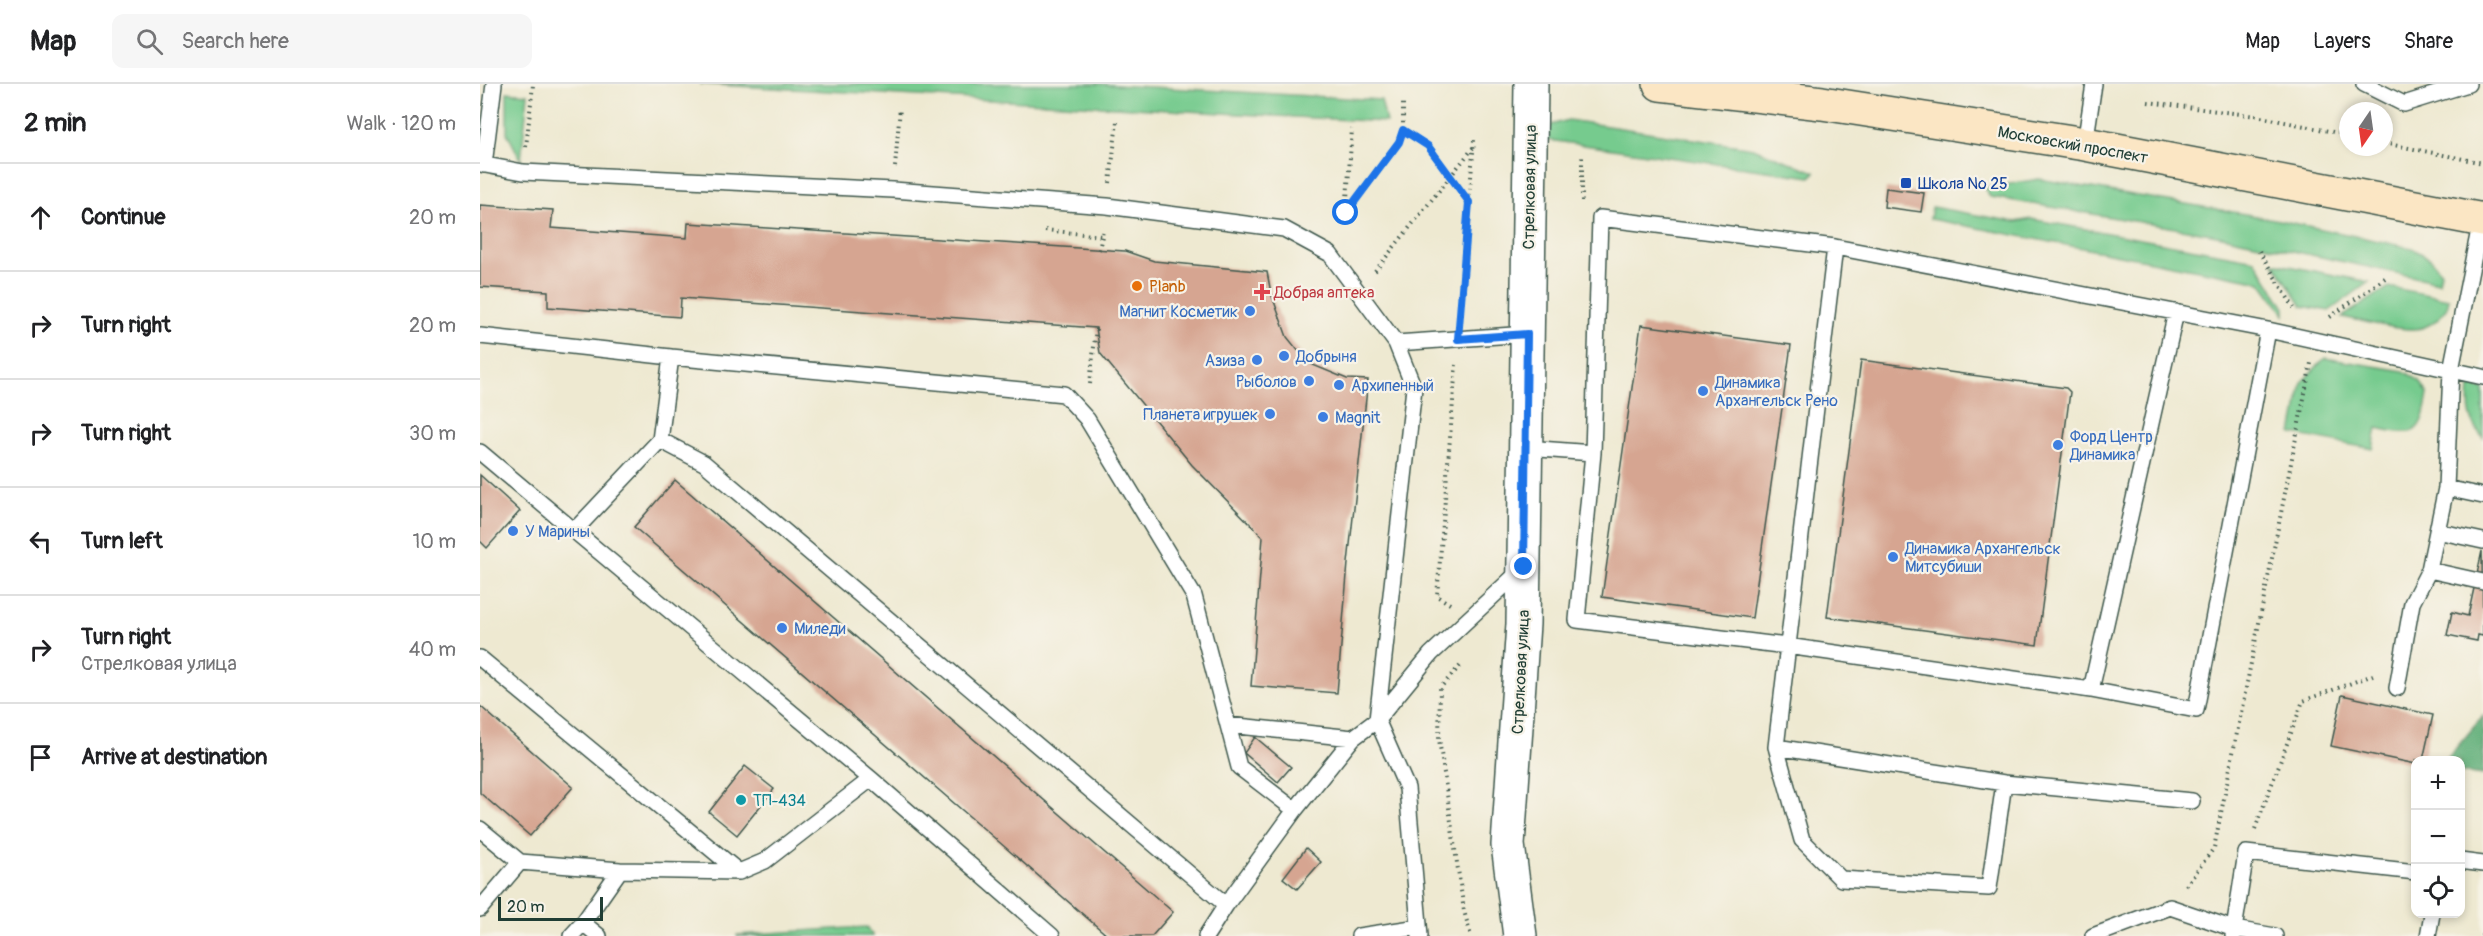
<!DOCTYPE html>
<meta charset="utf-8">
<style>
:root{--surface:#fff;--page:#f6f6f6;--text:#202124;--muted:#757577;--line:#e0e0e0}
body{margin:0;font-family:Pangolin,sans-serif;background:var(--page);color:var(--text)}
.controls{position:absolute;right:18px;bottom:18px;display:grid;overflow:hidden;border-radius:12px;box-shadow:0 3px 9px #0003}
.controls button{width:54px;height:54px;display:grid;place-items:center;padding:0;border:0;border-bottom:2px solid var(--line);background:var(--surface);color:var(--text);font:30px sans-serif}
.compass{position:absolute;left:1859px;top:18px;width:54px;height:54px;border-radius:50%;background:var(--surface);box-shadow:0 3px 9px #0003;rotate:193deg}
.scale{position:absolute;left:18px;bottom:15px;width:105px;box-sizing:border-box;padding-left:6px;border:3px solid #1f3d34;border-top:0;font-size:16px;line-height:21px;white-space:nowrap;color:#1f3d34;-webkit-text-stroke:4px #f7f3e8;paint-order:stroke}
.stop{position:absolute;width:18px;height:18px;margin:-14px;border:4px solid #1a73e8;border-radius:50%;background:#fff}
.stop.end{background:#1a73e8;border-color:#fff;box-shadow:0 2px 6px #0008}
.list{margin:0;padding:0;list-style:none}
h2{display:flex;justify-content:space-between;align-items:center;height:78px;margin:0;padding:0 24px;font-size:26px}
h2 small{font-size:20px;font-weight:400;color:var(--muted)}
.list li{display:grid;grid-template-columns:39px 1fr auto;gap:18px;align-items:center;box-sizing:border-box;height:108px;padding:0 24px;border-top:2px solid var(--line)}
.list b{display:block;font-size:22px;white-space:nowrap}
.list p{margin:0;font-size:20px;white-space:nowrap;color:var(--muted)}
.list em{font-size:20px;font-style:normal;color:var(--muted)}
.icon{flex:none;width:33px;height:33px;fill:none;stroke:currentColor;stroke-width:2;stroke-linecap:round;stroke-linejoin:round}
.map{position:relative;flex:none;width:2003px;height:852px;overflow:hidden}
header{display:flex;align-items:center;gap:36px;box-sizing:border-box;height:84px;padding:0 30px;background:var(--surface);border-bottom:2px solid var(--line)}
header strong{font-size:28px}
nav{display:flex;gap:33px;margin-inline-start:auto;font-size:21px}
.search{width:420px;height:54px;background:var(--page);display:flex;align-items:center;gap:15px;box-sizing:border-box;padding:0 21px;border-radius:12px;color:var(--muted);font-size:22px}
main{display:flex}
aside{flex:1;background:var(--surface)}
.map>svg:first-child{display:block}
</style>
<header>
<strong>Map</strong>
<div class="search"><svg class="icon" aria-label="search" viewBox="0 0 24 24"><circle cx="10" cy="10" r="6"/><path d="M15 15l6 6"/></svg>Search here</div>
<nav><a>Map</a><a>Layers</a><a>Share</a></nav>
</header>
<main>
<aside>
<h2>2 min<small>Walk · 120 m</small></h2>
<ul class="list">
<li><svg class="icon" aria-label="ahead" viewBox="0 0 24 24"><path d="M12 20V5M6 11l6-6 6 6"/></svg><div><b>Continue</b></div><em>20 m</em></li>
<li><svg class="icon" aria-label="right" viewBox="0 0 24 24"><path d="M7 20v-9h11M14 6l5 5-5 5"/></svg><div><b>Turn right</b></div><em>20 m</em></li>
<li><svg class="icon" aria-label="right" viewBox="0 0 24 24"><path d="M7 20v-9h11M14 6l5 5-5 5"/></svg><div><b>Turn right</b></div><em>30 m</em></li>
<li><svg class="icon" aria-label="left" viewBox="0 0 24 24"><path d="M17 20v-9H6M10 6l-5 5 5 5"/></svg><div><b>Turn left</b></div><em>10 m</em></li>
<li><svg class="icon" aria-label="right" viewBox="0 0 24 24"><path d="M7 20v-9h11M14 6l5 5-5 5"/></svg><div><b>Turn right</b><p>Стрелковая улица</p></div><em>40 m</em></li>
<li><svg class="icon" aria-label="arrive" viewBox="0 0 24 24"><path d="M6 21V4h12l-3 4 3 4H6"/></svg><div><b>Arrive at destination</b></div></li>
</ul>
</aside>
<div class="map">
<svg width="2003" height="852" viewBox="0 0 2003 852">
<rect width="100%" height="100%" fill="#f7f3e8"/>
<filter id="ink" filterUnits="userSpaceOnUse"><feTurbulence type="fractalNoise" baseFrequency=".0167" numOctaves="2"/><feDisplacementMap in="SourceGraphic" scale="12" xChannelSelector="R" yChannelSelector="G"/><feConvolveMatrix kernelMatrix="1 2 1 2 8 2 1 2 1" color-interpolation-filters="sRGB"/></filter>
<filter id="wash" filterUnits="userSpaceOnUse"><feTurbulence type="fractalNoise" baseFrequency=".008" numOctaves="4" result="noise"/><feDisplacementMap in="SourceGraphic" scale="24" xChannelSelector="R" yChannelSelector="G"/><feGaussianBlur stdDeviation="1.35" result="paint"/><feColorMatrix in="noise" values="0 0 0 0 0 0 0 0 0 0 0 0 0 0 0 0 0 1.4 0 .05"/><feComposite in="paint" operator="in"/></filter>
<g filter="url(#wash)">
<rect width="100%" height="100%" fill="#eee9d1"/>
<path fill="#76cb8e" stroke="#4a8461" stroke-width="1.5" d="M220 0H616L901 16 906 38Z
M27 8 48 10 41 76 27 49Z
M1088 36 1273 64 1335 88 1330 93 1061 55 1071 41Z
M1559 95 1794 135 1932 164 1951 175 1961 188 1959 198 1737 151 1517 114 1510 113 1505 104Z
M1452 123 1536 138 1551 135 1775 176 1805 224V231L1781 198 1450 135Z
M1794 179 1889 198 1849 227 1822 222Z
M1909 203 1969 215C1967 231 1948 246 1932 245 1909 245 1884 237 1862 233Z
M1845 274 1924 287 1940 297 1948 310C1941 351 1937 353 1897 344L1893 365 1812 350 1822 298Z
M1990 302 2003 305V354C1988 334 1988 326 1990 302Z
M386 843 393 852H257V851Z"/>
<path fill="#60af79" stroke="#407656" stroke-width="1.5" d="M2003 632V691L1981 688 1980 676H1966Z"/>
<g id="blocks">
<path fill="#d6a591" d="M1406 104 1444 109 1441 128 1404 123Z
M0 121 73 126 71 144 207 154 208 139 645 167 674 177 787 188 791 209 807 253 828 279 867 295 888 296 868 479 857 609 771 602 783 453 712 381 620 269 616 244 201 214 200 233 68 223V207L0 203Z
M1161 241 1311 261 1272 534 1122 513Z
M1381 276 1586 304 1590 308 1557 561 1347 533Z
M0 391 40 427 7 464 0 457Z
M195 396 693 828 672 852H628L154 443Z
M2002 467 2003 552 1998 551 1997 557 1967 551 1972 528 1988 532Z
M1862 611 1953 631 1943 676H1936V680L1851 662Z
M0 622 93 703 50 752 0 709Z
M775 653 811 683 798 698 764 669Z
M265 682 294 705 257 751 229 728Z
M826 764 841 778 817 805 803 794Z"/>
</g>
</g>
<g filter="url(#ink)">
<use href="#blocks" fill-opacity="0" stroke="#3e574c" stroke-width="1.5"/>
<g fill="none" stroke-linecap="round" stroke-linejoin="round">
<g stroke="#3e574c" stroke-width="18">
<path id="service" d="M1884 0 1924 20 1988 0
M1605 60 1614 0
M0 80 43 88 413 106 627 122 804 145 850 170 916 259 934 304 897 636 927 704 940 852
M4 81 14 0
M1355 163 1296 663 1322 756 1361 795 1509 804 1524 699
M0 252 191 273 584 310 607 335 714 512 759 683 815 726
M916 259 1048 250
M180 356 191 273
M1046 364 1113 369 1120 134 1355 163 1788 246 2003 293
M0 368 391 695 572 852
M1113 369 1097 536 1307 562 1611 606 1716 626 1788 246
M1966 404 2003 412
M94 447 180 356 224 379 746 821
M1957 447 2003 457
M1949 486 2003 498
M0 574 259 788
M1917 604 1932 519 1949 486 1966 404 1971 286 2001 136
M1611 606 1696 228
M748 641 873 654
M1296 663 1524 699 1712 717
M0 745 40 778 140 786 259 788 285 777 391 695
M1980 777 2003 780
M0 825 40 778
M103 839 140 786
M91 852 103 839 119 852
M726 852 746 821 815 726 873 654 897 636 951 570 1042 485
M879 852 939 843
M1613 852 1690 823 1754 845 1795 852
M1753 852 1766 769 1936 788
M1948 852 1952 830"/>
</g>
<g stroke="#3e574c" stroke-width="36">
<path id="tertiary" d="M1040 852 1028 761 1043 540 1051 0"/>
</g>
<g stroke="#3e574c" stroke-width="36">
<path id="secondary" d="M1180 0 1342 19 1605 60 2003 136"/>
</g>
<path stroke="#3e574c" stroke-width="4" stroke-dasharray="1.5 4.5" stroke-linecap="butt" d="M1668 18 1776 32 1868 51
M923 46 948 62 988 118
M1904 59 2003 79
M46 63 53 1
M415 83 420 24
M630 99 637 37
M1102 117V70
M866 129 919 58 923 46V17
M866 129 872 45
M565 146 622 152 623 145
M619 166 622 152
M1779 167 1814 224
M895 187 993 64
M980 231 994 56
M1850 233 1905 194
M610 300 616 244
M970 520 957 512 976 281
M980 582 960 604 959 655 984 827 991 852
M1775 745 1823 617 1893 591
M1706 802 1734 764 1831 279
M2002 852 2003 846"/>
<use href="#service" stroke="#fff" stroke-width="15"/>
<use href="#tertiary" stroke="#fff" stroke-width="33"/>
<use href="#secondary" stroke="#fbe6c4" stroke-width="33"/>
</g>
</g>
<g fill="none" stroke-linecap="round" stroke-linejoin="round" filter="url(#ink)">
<path stroke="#1a73e8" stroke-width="8" d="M866 129 919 58 923 46 948 62 989 118 978 255 1047 250 1044 483"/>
</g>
<rect fill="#1a4fb4" stroke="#f7f3e8" stroke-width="2" x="1420" y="93" width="12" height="12" rx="3"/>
<circle fill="#e8710a" stroke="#f7f3e8" stroke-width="2" cx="657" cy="202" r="6"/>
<path fill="#e0444e" stroke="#f7f3e8" stroke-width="2" d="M779 199h6v6h6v6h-6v6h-6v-6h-6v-6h6z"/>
<g fill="#3f7fe0" stroke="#f7f3e8" stroke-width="2">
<circle cx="770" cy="227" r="6"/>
<circle cx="804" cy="272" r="6"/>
<circle cx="777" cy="276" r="6"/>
<circle cx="829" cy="297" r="6"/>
<circle cx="859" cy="301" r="6"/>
<circle cx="1223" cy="307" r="6"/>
<circle cx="790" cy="330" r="6"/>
<circle cx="843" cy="333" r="6"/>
<circle cx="1578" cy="361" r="6"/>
<circle cx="33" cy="447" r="6"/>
<circle cx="1413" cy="473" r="6"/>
<circle cx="302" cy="544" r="6"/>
</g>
<circle fill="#0f9aa8" stroke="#f7f3e8" stroke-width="2" cx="261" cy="716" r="6"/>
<g text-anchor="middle" stroke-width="4.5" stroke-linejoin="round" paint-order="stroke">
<g font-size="16" fill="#1f3d34" stroke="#f7f3e8">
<text transform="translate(1593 60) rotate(10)" y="6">Московский проспект</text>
<text transform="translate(1049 103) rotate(-89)" y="6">Стрелковая улица</text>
<text transform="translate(1040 588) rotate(-87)" y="6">Стрелковая улица</text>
</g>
<g font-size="16" fill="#164399" stroke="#f7f3e8" text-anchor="start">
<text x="1438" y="105">Школа № 25</text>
</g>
<g font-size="16" fill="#c56008" stroke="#f7f3e8" text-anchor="start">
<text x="669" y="208">Planb</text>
</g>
<g font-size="16" fill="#be3a42" stroke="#f7f3e8" text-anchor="start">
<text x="794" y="214">Добрая аптека</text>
</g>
<g font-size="16" fill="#366cbe" stroke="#f7f3e8" text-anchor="start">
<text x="758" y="233" text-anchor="end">Магнит Косметик</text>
<text x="816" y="278">Добрыня</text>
<text x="765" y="282" text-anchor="end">Азиза</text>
<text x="817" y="303" text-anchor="end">Рыболов</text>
<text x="1235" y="304">Динамика<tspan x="1235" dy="18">Архангельск Рено</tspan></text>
<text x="871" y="307">Архипенный</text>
<text x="778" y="336" text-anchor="end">Планета игрушек</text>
<text x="855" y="339">Magnit</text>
<text x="1590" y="358">Форд Центр<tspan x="1590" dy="18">Динамика</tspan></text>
<text x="45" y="453">У Марины</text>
<text x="1425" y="470">Динамика Архангельск<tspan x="1425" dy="18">Митсубиши</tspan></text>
<text x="314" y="550">Миледи</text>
</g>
<g font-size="16" fill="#0d838f" stroke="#f7f3e8" text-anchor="start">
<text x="273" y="722">ТП-434</text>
</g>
</g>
</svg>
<div class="controls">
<button>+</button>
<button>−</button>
<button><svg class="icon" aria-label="locate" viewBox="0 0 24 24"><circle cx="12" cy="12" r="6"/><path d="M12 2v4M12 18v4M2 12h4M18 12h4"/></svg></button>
</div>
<svg class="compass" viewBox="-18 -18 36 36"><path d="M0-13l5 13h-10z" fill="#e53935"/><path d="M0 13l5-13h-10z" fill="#757577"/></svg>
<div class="scale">20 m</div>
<div class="stop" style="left:866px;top:129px"></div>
<div class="stop end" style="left:1044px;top:483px"></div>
</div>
</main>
